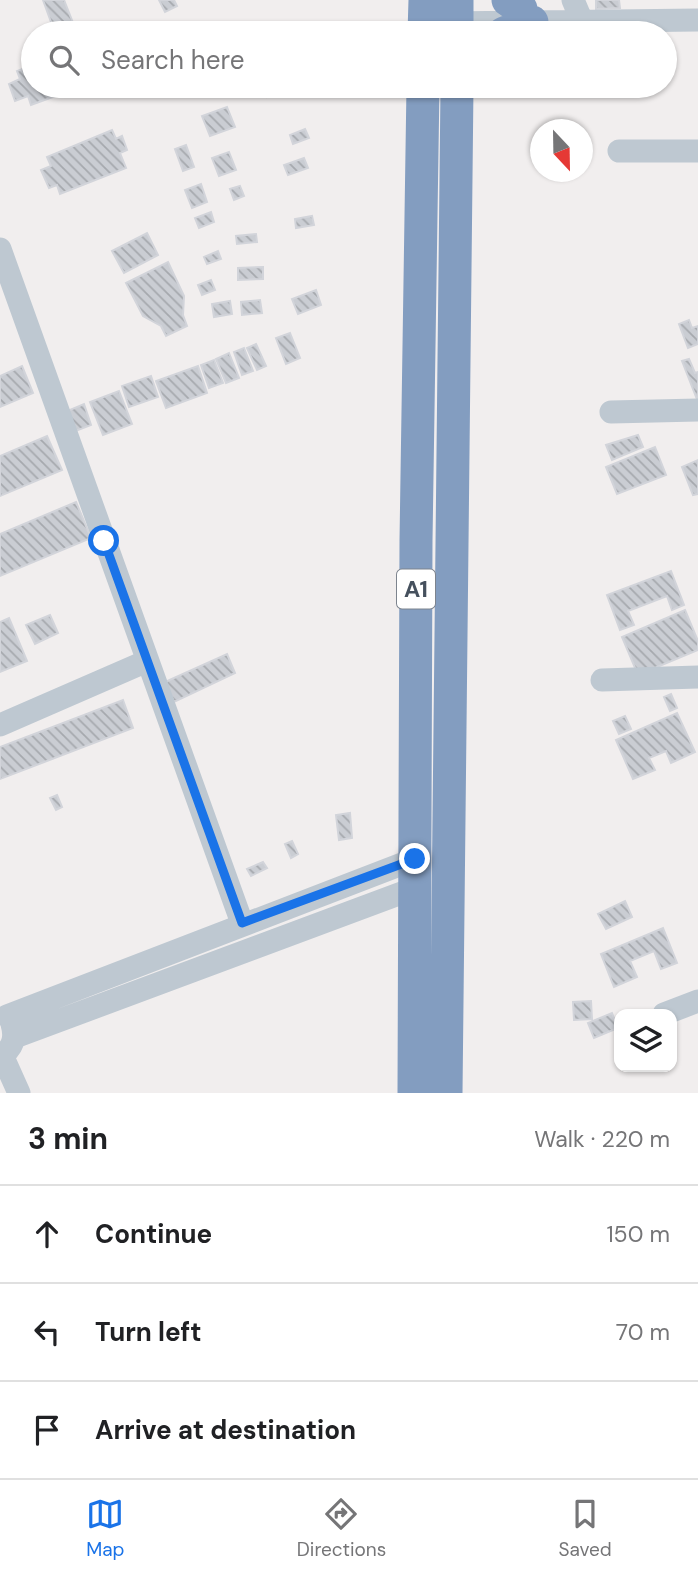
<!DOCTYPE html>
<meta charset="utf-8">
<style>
:root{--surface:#fff;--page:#f2f2f2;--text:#202124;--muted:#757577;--line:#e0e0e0;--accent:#1a73e8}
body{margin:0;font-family:"DM Sans",sans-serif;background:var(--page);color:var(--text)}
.controls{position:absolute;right:21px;bottom:21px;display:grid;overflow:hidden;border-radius:14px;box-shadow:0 2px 5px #0004}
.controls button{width:63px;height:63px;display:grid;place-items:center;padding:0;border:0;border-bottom:2px solid var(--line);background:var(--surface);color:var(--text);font:35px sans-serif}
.compass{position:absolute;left:530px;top:119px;width:63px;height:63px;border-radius:50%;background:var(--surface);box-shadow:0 2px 5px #0004;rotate:158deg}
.stop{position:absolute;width:21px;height:21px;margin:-16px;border:5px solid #1a73e8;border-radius:50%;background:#fff}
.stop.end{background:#1a73e8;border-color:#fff;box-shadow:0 2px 7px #0008}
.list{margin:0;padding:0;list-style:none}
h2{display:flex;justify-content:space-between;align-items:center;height:91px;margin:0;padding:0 28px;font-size:30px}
h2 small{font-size:23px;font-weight:400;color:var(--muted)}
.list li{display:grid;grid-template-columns:46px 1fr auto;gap:21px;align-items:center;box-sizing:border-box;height:98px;padding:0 28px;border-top:2px solid var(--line)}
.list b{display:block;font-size:26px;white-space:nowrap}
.list em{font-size:23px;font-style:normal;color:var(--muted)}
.icon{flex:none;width:38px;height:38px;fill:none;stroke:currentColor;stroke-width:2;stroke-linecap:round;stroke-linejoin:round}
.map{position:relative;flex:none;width:698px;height:1093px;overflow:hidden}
.search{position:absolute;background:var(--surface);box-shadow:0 2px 5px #0004;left:21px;right:21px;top:21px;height:77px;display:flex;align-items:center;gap:18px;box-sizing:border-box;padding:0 24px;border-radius:38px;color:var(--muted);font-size:26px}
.sheet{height:385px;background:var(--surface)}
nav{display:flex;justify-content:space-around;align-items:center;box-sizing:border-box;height:98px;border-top:2px solid var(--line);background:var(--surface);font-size:19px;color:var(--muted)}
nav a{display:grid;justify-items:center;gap:4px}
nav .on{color:var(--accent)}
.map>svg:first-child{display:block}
</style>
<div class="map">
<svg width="698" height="1093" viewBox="0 0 698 1093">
<defs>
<pattern id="building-back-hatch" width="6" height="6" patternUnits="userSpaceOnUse" patternTransform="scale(1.75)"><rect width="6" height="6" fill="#cacdd3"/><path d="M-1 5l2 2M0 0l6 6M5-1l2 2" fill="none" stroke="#a6a9ae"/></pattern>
</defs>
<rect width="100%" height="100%" fill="#f1eeee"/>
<path fill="url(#building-back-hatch)" stroke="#d2d4da" stroke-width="2" d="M43 0H64L77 33H55Z
M159 0H174L177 6 165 12Z
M596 0H619L620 8 596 9Z
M33 65V86H83L31 105 28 96 15 101 9 84 20 79 17 71Z
M271 86H288L290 90 267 97 264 88Z
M227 107 235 127 210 136 202 116Z
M305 129 309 138 293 144 290 135Z
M112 130 116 139 122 136 127 150 120 153 126 168 60 194 57 185 49 188 41 170 51 166 47 157Z
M186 145 194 167 183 171 175 149Z
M229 152 236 170 219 176 212 158Z
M304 158 308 168 288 175 284 165Z
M201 184 207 202 192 208 185 190Z
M240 186 244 196 234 200 230 189Z
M211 212 214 222 199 228 195 218Z
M312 216 314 225 296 228 295 219Z
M147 233 158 255 124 273 112 251Z
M256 234 257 242 237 244 236 236Z
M218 251 221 259 207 264 204 257Z
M168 262 184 296 183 315 187 326 166 336 161 326 143 316 126 283Z
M263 267V279L238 280V268Z
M211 280 215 290 202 295 198 285Z
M316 290 321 305 298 314 292 299Z
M260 300 262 313 242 315 241 302Z
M230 301 232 314 214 317 212 304Z
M689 320 692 328 698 326V344L688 348 679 324Z
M290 333 300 358 286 364 276 338Z
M256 344 266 366 257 370 247 348Z
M244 348 253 371 242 375 234 352Z
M229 353 239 378 226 383 216 359Z
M689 359 695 373 698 372V402L682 361Z
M214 360 223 383 209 388 201 365Z
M22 366 33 393 0 407V376Z
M198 366 207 393 166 408 156 381Z
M151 376 158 397 129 407 122 386Z
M119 391 132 424 103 435 90 402Z
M84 404 91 425 73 432 65 412Z
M638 435 643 447 612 460 606 445Z
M47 436 62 470 0 496V456Z
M655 447 666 475 617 494 606 467Z
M698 460V494L693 495 682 467Z
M76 502 91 538 0 576V534Z
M671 571 684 605 672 610 667 596 628 611 634 625 620 630 607 595Z
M685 610 698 641V650L638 675 622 637Z
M50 615 58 633 35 644 26 625Z
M9 618 27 661 0 672V622Z
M227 654 235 673 174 702 165 682Z
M671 694 677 708 670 711 664 697Z
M123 700 133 728 0 779V747Z
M677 713 695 752 671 763 666 751 649 758 655 770 633 779 616 740Z
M625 716 631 729 619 734 613 721Z
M57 795 62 807 56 810 50 798Z
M350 813 352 838 339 840 336 815Z
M292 841 298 854 291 858 285 844Z
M263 862 267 868 251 876 247 869Z
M625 901 632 917 606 929 598 914Z
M663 928 677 963 661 969 654 951 630 961 637 977 614 987 601 954Z
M591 1001 592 1019 574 1020 573 1002Z
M612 1013 618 1028 594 1038 588 1023Z"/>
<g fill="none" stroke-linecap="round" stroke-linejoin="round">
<path stroke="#bec8d1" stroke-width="23" d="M573 0 581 19
M442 23 698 20
M619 151H698
M0 249 242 923
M611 412 698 410
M602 680 698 677
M0 725 147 661
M664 1014 698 1001
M7 1016 415 859
M15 1037 415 888
M2 1055 19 1093
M0 1056C13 1049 16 1038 12 1024"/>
<path stroke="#839dc0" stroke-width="33" d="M508 0 521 9
M424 33 425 0
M457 33V0
M504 33 532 22
M414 1093 416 541 423 86
M446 1093 457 86"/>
</g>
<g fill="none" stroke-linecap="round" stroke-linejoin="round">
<path stroke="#1a73e8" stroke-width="9" d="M104 541 242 923 415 859"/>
</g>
<g text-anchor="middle" stroke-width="6" stroke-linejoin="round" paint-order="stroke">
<rect fill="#fff" stroke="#7d848e" stroke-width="2" x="397" y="569.5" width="38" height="39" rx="5"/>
<g font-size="23" font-weight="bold" fill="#45505d">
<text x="416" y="597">A1</text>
</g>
</g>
</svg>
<div class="controls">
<button><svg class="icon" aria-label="layers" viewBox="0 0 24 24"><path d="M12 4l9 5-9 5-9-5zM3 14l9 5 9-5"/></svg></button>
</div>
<svg class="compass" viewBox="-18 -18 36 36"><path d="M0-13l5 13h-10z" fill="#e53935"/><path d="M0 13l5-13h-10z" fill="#757577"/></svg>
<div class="stop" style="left:104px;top:541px"></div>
<div class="stop end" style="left:415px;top:859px"></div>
<div class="search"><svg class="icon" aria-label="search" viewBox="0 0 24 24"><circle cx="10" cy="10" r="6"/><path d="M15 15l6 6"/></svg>Search here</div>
</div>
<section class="sheet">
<h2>3 min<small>Walk · 220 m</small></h2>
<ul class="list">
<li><svg class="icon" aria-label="ahead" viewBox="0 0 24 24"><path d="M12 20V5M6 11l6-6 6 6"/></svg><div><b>Continue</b></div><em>150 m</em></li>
<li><svg class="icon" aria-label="left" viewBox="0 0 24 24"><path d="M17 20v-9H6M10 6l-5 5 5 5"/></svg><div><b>Turn left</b></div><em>70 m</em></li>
<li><svg class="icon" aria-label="arrive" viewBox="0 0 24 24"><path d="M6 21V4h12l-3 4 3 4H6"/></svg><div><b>Arrive at destination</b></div></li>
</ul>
</section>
<nav>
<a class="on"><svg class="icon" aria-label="map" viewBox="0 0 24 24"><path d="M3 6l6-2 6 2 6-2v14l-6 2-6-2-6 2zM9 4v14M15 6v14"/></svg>Map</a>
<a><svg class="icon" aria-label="directions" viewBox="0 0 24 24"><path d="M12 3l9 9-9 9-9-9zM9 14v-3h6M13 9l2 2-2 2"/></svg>Directions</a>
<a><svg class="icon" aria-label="saved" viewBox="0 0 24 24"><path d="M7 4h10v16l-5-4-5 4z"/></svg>Saved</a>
</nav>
